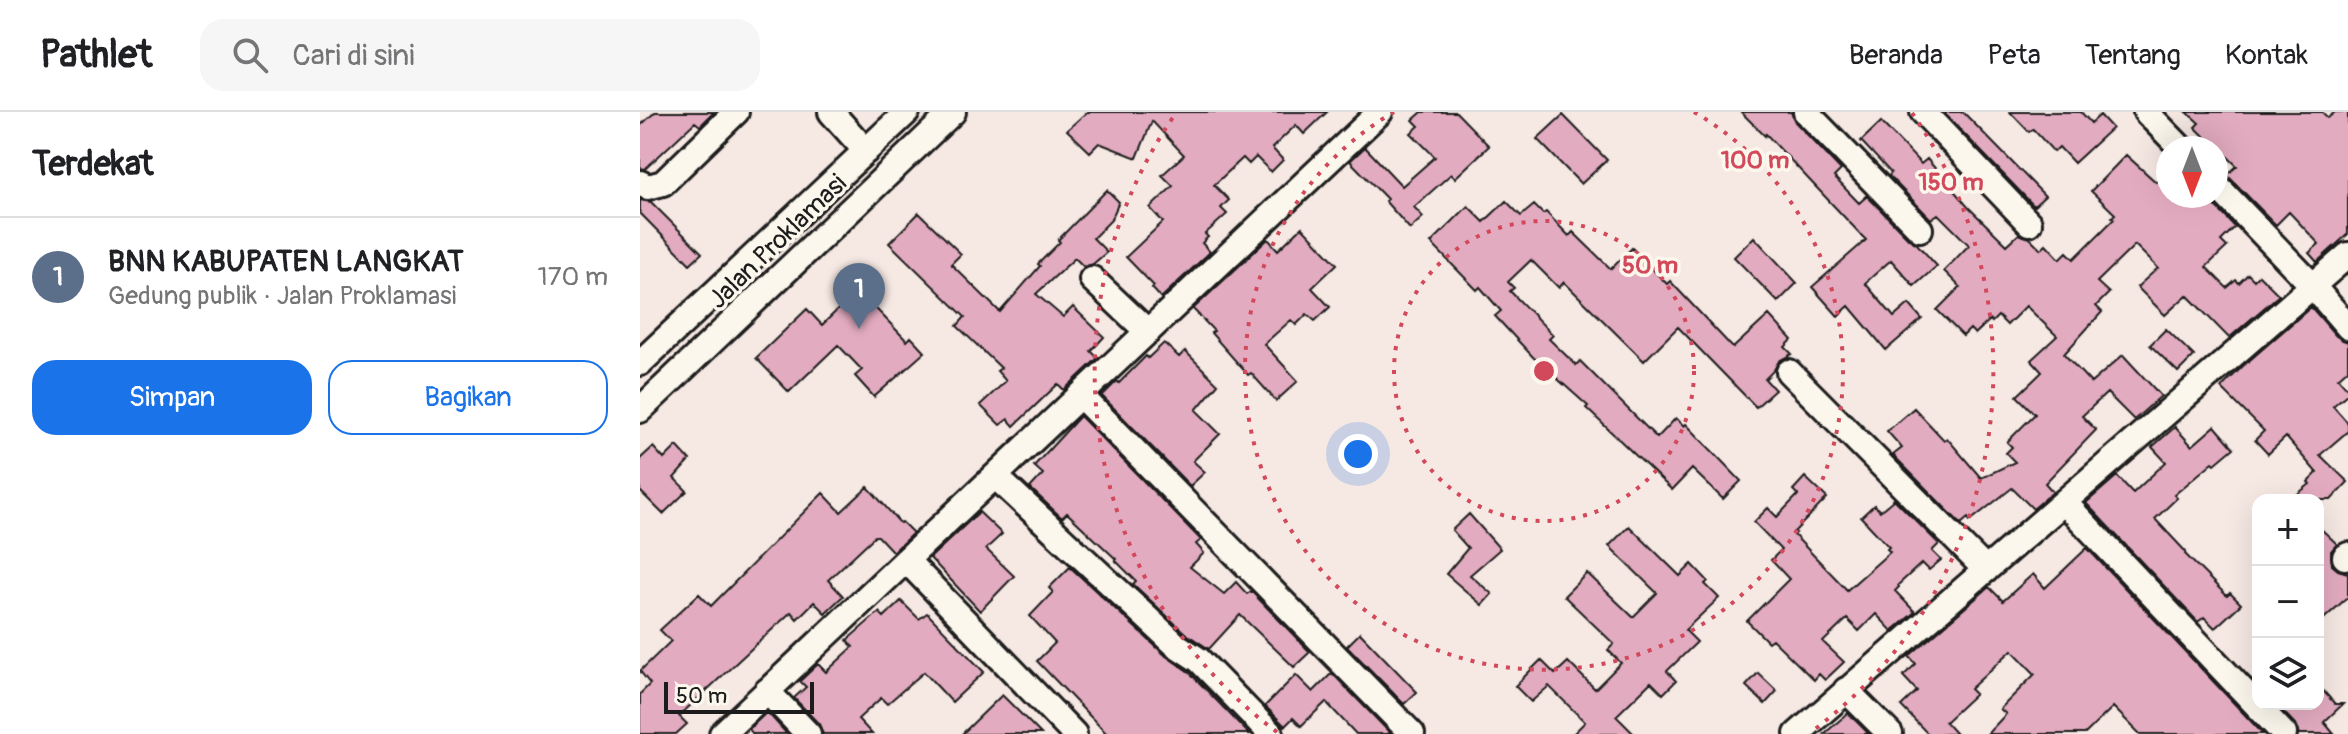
<!DOCTYPE html>
<html lang="id">
<meta charset="utf-8">
<style>
:root{--surface:#fff;--page:#f6f6f6;--text:#202124;--muted:#757577;--line:#e0e0e0;--accent:#1a73e8}
body{margin:0;font-family:Pangolin,sans-serif;background:var(--page);color:var(--text)}
.controls{position:absolute;right:24px;bottom:24px;display:grid;overflow:hidden;border-radius:16px;box-shadow:0 8px 32px #0002}
.controls button{width:72px;height:72px;display:grid;place-items:center;padding:0;border:0;border-bottom:2px solid var(--line);background:var(--surface);color:var(--text);font:40px sans-serif}
.compass{position:absolute;left:1516px;top:24px;width:72px;height:72px;border-radius:50%;background:var(--surface);box-shadow:0 8px 32px #0002;rotate:180deg}
.scale{position:absolute;left:24px;bottom:20px;width:150px;box-sizing:border-box;padding-left:8px;border:4px solid #1c1c1c;border-top:0;font-size:22px;line-height:28px;white-space:nowrap;color:#1c1c1c;-webkit-text-stroke:6px #fbf7ec;paint-order:stroke}
.you{position:absolute;left:718px;top:342px;width:28px;height:28px;margin:-20px;border:6px solid #fff;border-radius:50%;background:#1a73e8;box-shadow:0 0 0 12px #1a73e833}
.badge{display:grid;place-items:center;width:52px;height:52px;border-radius:50%;background:var(--accent);color:#fff;font-size:26px;font-weight:700}
.pin{position:absolute;translate:-50% -66px;filter:drop-shadow(0 2px 4px #0008)}
.pin::after{content:'';position:absolute;top:42px;width:28px;height:24px;background:inherit;clip-path:polygon(0 0,100% 0,50% 100%)}
.list{margin:0;padding:0;list-style:none}
h2{display:flex;justify-content:space-between;align-items:center;height:104px;margin:0;padding:0 32px;font-size:34px}
h2 small{font-size:26px;font-weight:400;color:var(--muted)}
.list li{display:grid;grid-template-columns:52px 1fr auto;gap:24px;align-items:center;box-sizing:border-box;height:120px;padding:0 32px;border-top:2px solid var(--line)}
.list b{display:block;font-size:30px;white-space:nowrap}
.list p{margin:0;font-size:26px;white-space:nowrap;color:var(--muted)}
.list em{font-size:26px;font-style:normal;color:var(--muted)}
.actions{display:flex;gap:16px;padding:24px 32px}
.actions a{flex:1;padding:18px 0;border:2px solid var(--accent);border-radius:24px;text-align:center;font-size:28px;color:var(--accent)}
.actions .main{background:var(--accent);color:#fff}
.icon{flex:none;width:44px;height:44px;fill:none;stroke:currentColor;stroke-width:2;stroke-linecap:round;stroke-linejoin:round}
.map{position:relative;flex:none;width:1708px;height:622px;overflow:hidden}
header{display:flex;align-items:center;gap:48px;box-sizing:border-box;height:112px;padding:0 40px;background:var(--surface);border-bottom:2px solid var(--line)}
header strong{font-size:38px}
nav{display:flex;gap:44px;margin-inline-start:auto;font-size:28px}
.search{width:560px;height:72px;background:var(--page);display:flex;align-items:center;gap:20px;box-sizing:border-box;padding:0 28px;border-radius:24px;color:var(--muted);font-size:30px}
main{display:flex}
aside{flex:1;background:var(--surface)}
.map>svg:first-child{display:block}
</style>
<header>
<strong>Pathlet</strong>
<div class="search"><svg class="icon" aria-label="search" viewBox="0 0 24 24"><circle cx="10" cy="10" r="6"/><path d="M15 15l6 6"/></svg>Cari di sini</div>
<nav><a>Beranda</a><a>Peta</a><a>Tentang</a><a>Kontak</a></nav>
</header>
<main>
<aside>
<h2>Terdekat<small></small></h2>
<ul class="list">
<li><span class="badge" style="background:#5c6f8a">1</span><div><b>BNN KABUPATEN LANGKAT</b><p>Gedung publik · Jalan Proklamasi</p></div><em>170 m</em></li>
</ul>
<div class="actions"><a class="main">Simpan</a><a>Bagikan</a></div>
</aside>
<div class="map">
<svg width="1708" height="622" viewBox="0 0 1708 622">
<rect width="100%" height="100%" fill="#f6e8e3"/>
<filter id="ink" filterUnits="userSpaceOnUse"><feTurbulence type="fractalNoise" baseFrequency=".0125" numOctaves="2"/><feDisplacementMap in="SourceGraphic" scale="16" xChannelSelector="R" yChannelSelector="G"/><feConvolveMatrix kernelMatrix="1 2 1 2 8 2 1 2 1" color-interpolation-filters="sRGB"/></filter>
<g filter="url(#ink)">
<path fill="#e3abc0" stroke="#1c1c1c" stroke-width="2" d="M15 0H74L60 14 55 10 5 57 0 56V14Z
M447 0H687L664 22 656 13 632 36 643 48 631 60 616 45 609 52 603 46 574 73 589 88 581 96 587 102 565 122 568 125 562 131 570 140 521 186 512 176 514 174 486 145 523 110 510 96 533 74 522 63 544 43 512 9 497 46 459 31 450 40 427 18Z
M782 0H816L849 34 815 66 811 62 774 95 783 105 770 117 745 89 747 87 710 49 725 35 762 74 795 45 771 21 779 14 773 8Z
M1101 0H1151L1155 10 1201 58 1194 65 1219 91 1227 84 1269 127 1277 132 1297 154 1274 174 1251 148 1225 171 1254 205 1269 192 1282 207 1246 238 1209 194 1198 204 1172 175 1226 128 1126 22 1125 24Z
M1307 0H1323L1405 84 1394 94 1305 2Z
M1370 0H1441L1451 11 1460 3 1472 16 1434 51 1419 35 1414 40 1393 17 1389 20Z
M1547 0H1682L1688 6 1695 0H1708V122L1677 150 1669 141 1679 132 1649 100 1636 113 1587 63 1597 54 1579 36H1571L1563 28 1565 25 1555 15 1559 11Z
M923 3 967 48 941 72 897 27Z
M1241 10 1281 52 1287 47 1328 95 1367 133 1379 122 1390 126 1401 137 1406 132 1420 147 1427 140 1434 147 1474 107 1472 105 1475 102 1451 79 1486 43 1516 70 1528 58V84H1566L1595 115 1581 129 1587 135 1566 155 1587 176 1596 168 1599 171 1608 162 1614 168 1619 163 1639 183 1589 226 1547 183 1525 203 1497 175 1518 156 1495 133 1457 170 1469 181 1456 194 1462 200 1424 242 1451 271 1483 243 1521 284 1494 308 1467 281 1442 304 1456 318 1405 371 1413 380 1393 397 1372 376 1330 409 1328 406 1321 412 1253 343 1262 336 1247 319 1274 296 1304 328 1307 326 1341 366 1375 350 1366 341 1372 335 1367 330 1395 302 1377 284 1402 260 1391 248 1417 224 1386 194 1367 213 1358 204 1352 210 1350 208 1335 222 1330 217 1323 224 1297 198 1320 175 1304 159 1329 133 1298 102 1291 107 1249 64 1251 61 1221 29Z
M467 78 479 90 471 108 453 126 467 140 453 152 444 155 435 146 396 182 423 205 433 195 464 225 451 239 458 246 424 278 418 272 374 314 368 307 360 313 340 293 366 269 357 259 361 256 317 214 325 205 249 131 279 101 321 142 311 152 360 200 400 154 398 152 420 130 418 128Z
M0 88 11 90 62 141 50 152 0 101Z
M866 89 881 104 894 93 903 102 906 100 929 124 933 120 971 157 992 136 1027 172 1030 169 1093 236 1129 203 1152 228 1145 235 1152 242 1139 249 1134 258 1125 267 1135 278 1116 295 1038 215 1004 249 924 170 919 176 891 148 868 170 874 176 870 179 913 223 909 227 936 253 940 249 1017 326 1036 306 1044 314 1046 312 1101 369 1083 387 1052 357 1032 378 946 296 948 294 893 245 855 204 861 199 840 175 837 178 791 131 828 94 844 110Z
M662 115 697 152 672 176 690 195 675 209 667 202 656 213 651 208 624 232 658 269 636 289 611 261 608 263 571 221 574 219 553 197 628 127 638 138Z
M1114 125 1157 171 1138 190 1094 145Z
M218 178 267 229 271 225 285 240 234 285 215 264 222 258 198 233 149 280 116 246 167 197 182 213Z
M1671 195 1696 224 1708 230V257L1698 266 1708 277V281L1693 294 1708 311V319L1680 343 1708 370 1691 388H1650L1670 372 1668 370 1677 361 1646 325 1628 342 1615 328 1624 319 1581 276 1603 254Z
M1526 217 1554 244 1538 260 1510 233Z
M524 231 539 245 545 239 578 272 556 298 580 322 553 349 565 360 550 374 462 284 477 269 479 271 506 244 508 246Z
M440 304 561 428 556 432 564 441 550 455 584 482 596 470 607 482 611 479 670 540 654 555 600 503 569 537 545 521 493 472 496 469 475 448 476 447 427 401 422 406 390 376 403 362 394 354Z
M1575 314 1594 336 1575 352 1573 350 1534 383 1537 386 1515 407 1546 440 1545 442 1587 484 1590 481 1601 492 1575 516 1564 505 1558 510 1446 391 1477 364 1493 381 1526 350 1512 335 1535 315 1552 334Z
M37 334 50 348 34 366 47 379 23 402 0 379V347L13 335 24 347Z
M1165 365 1187 386 1154 420 1156 421 1154 423 1207 478 1250 440 1247 437 1249 435 1221 405 1234 393 1240 399 1254 387 1299 432 1292 439 1301 448 1289 458 1282 451 1258 473 1259 475 1255 479 1275 500 1252 519 1236 502 1219 519 1207 507 1183 530 1204 550 1185 568 1179 562 1174 568 1132 527 1128 530 1107 509 1149 467 1131 448 1141 438 1114 410 1128 396 1137 405 1158 383 1153 378Z
M228 375 260 411 262 410 273 421 253 440 238 424H235L188 468 203 484 185 501 174 490 157 507 151 500 39 604 47 612 36 622H0V582L10 572 0 559 31 529 20 518 59 482 71 494 183 381 201 400Z
M339 400 362 422 346 437 374 464 340 499 290 446Z
M829 402 860 437 830 463 852 482 842 493 806 462 828 436 812 418Z
M989 414 1040 464 1052 452 1068 469 1065 472 1079 486 1045 518 1057 530 1027 559 1036 569 1023 582 1011 570 976 604 994 622H933L945 610 909 574 891 590 875 574 901 548 915 562 928 550 955 577 981 551 968 538 974 532 924 484 947 461 993 505 1017 481 969 434Z
M1678 414 1697 432 1691 439 1692 453 1698 458 1708 461V485L1678 512Z
M1447 436 1623 622H1500L1473 595 1445 622H1347L1366 602 1360 597 1395 562 1372 538 1330 577 1335 582 1305 610 1316 622H1288L1261 594 1277 579 1263 564 1276 552 1269 544 1349 475 1363 489 1393 462 1405 476Z
M430 455 526 544 549 560 609 622H467L397 549 415 531 390 504 413 480 409 476Z
M261 489 279 507 287 501 344 560 312 590 284 560 247 592 241 586 218 607 232 622H183L179 612 154 586 166 575 160 569 178 552 186 560 213 535 207 528 239 500 244 505Z
M720 521 777 580 764 592 707 534Z
M692 561 751 622H716L686 590 661 614 653 606 645 614 625 594 656 563 673 580Z
M1118 561 1137 579 1125 592 1106 574Z
M1678 573 1695 592H1703L1684 610 1694 622H1659L1655 612 1636 592H1678Z
M362 583 401 622H322Z
M127 600 147 622H113L109 617Z
M1208 601 1229 622H1184Z"/>
<g fill="none" stroke-linecap="round" stroke-linejoin="round">
<g stroke="#1c1c1c" stroke-width="30">
<path id="minor" d="M191 0 226 39
M1166 0 1280 117
M1283 0 1389 111
M1506 0 1541 36
M0 71 8 75 23 71 96 0
M1576 73 1672 173 1708 215
M452 167 508 220
M0 251 267 0
M1149 260 1346 458
M441 284 772 622
M0 298 313 0
M355 364 536 533 559 548 631 622
M1424 390 1644 622
M1705 445 1708 443
M266 448 434 622
M1206 578 1250 622
M127 579 168 622
M82 622 740 0
M1157 622 1708 143"/>
</g>
<use href="#minor" stroke="#fbf7ec" stroke-width="24"/>
</g>
</g>
<g fill="none" stroke="#d1495b" stroke-width="4" stroke-dasharray="4 8">
<circle cx="904" cy="259" r="150"/>
<path d="M1054 0A299 299 0 1 1 754 0"/>
<path d="M637 620A449 449 0 0 1 536 1M1272 1A449 449 0 0 1 1171 620"/>
</g>
<g text-anchor="middle" stroke-width="7" stroke-linejoin="round" paint-order="stroke">
<g font-size="26" fill="#1c1c1c" stroke="#fbf7ec">
<text transform="translate(137 129) rotate(-44)" y="9">Jalan Proklamasi</text>
</g>
</g>
<circle cx="904" cy="259" r="12" fill="#d1495b" stroke="#fbf7ec" stroke-width="4"/>
<g font-size="24" text-anchor="middle" font-weight="bold" fill="#d1495b" stroke="#fbf7ec" stroke-width="7" stroke-linejoin="round" paint-order="stroke">
<text x="1115" y="56">100 m</text>
<text x="1311" y="78">150 m</text>
<text x="1010" y="161">50 m</text>
</g>
</svg>
<div class="controls">
<button>+</button>
<button>−</button>
<button><svg class="icon" aria-label="layers" viewBox="0 0 24 24"><path d="M12 4l9 5-9 5-9-5zM3 14l9 5 9-5"/></svg></button>
</div>
<svg class="compass" viewBox="-18 -18 36 36"><path d="M0-13l5 13h-10z" fill="#e53935"/><path d="M0 13l5-13h-10z" fill="#757577"/></svg>
<div class="scale">50 m</div>
<div class="you"></div>
<div class="pin badge" style="left:219px;top:217px;background:#5c6f8a">1</div>
</div>
</main>
